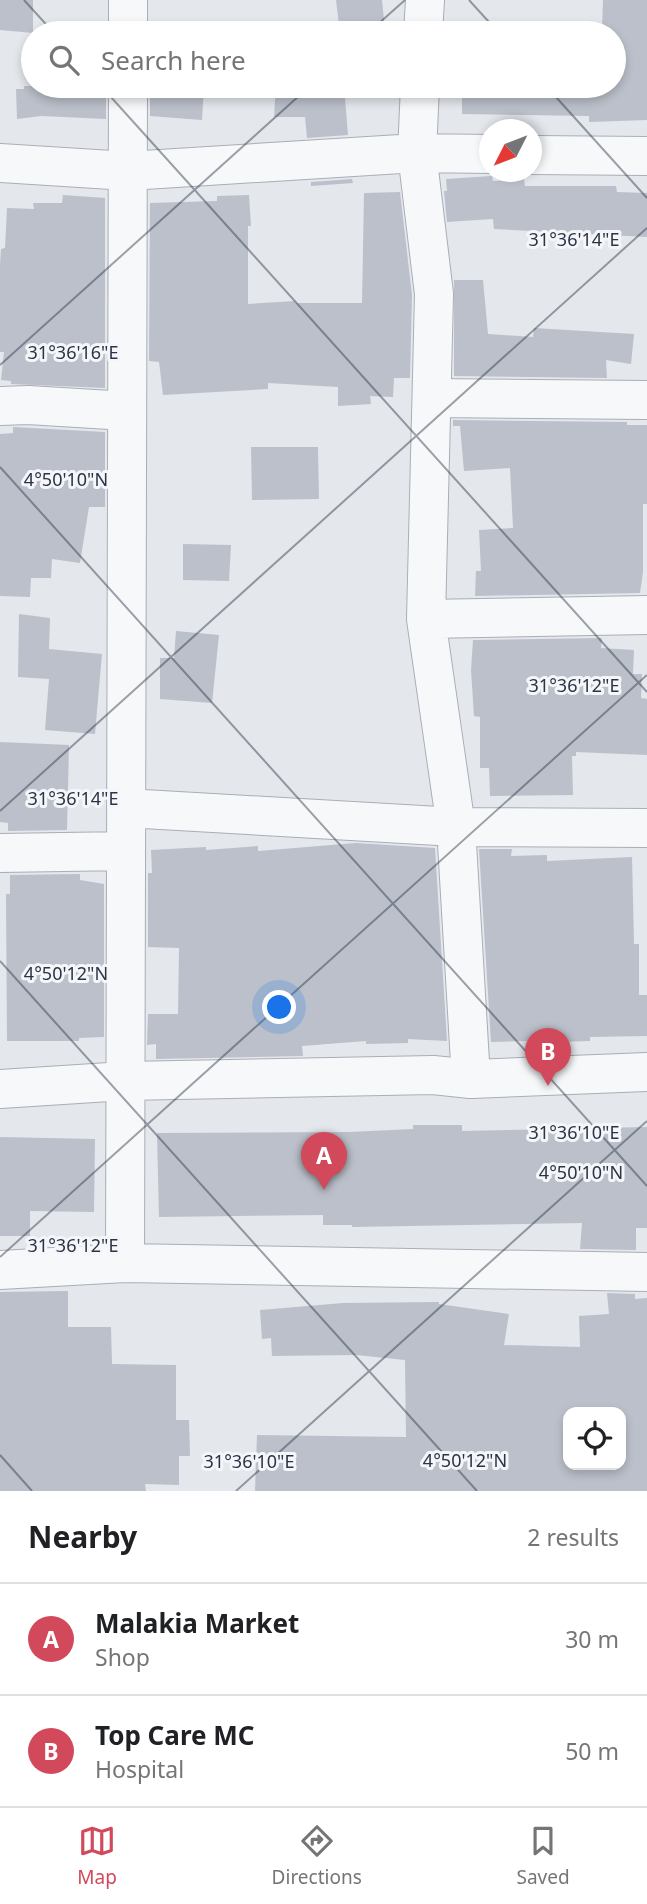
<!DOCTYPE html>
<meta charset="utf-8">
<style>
:root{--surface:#fff;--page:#f6f6f6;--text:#202124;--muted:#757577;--line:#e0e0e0;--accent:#d1495b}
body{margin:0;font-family:"Noto Sans",sans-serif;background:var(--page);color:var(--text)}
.controls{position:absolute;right:21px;bottom:21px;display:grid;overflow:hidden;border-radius:14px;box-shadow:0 4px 10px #0003}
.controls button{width:63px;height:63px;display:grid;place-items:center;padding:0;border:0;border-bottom:2px solid var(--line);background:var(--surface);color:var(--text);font:35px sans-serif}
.compass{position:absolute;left:479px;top:119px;width:63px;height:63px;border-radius:50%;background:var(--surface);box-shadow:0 4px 10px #0003;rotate:228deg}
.you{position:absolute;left:280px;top:1008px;width:24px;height:24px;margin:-18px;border:5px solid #fff;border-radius:50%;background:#1a73e8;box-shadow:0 0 0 10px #1a73e833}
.badge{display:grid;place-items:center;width:46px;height:46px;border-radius:50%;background:var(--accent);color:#fff;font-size:23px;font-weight:700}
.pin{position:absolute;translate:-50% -58px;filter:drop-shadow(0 2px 4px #0008)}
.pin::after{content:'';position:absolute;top:37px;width:24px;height:21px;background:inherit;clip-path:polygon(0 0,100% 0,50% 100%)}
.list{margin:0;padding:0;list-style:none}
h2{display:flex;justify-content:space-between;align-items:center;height:91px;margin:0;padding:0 28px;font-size:30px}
h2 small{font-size:23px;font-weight:400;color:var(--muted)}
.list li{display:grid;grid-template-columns:46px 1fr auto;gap:21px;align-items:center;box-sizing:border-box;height:112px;padding:0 28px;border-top:2px solid var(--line)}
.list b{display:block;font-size:26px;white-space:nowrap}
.list p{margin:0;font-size:23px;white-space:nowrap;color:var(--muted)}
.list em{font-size:23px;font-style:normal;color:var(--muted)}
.icon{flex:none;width:38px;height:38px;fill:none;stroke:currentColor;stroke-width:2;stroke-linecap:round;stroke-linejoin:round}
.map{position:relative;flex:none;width:647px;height:1491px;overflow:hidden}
.search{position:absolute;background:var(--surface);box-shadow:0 4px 10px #0003;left:21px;right:21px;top:21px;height:77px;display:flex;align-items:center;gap:18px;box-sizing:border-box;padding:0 24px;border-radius:38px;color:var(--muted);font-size:26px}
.sheet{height:315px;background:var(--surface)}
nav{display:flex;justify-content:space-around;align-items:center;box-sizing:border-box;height:98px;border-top:2px solid var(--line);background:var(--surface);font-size:19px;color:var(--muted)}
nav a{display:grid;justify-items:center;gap:4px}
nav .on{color:var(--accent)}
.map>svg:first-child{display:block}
</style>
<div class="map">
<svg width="647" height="1491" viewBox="0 0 647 1491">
<rect width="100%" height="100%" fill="#e4e7ec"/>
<path fill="#bbc0ca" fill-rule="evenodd" d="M0 0H33V33L0 30Z
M336 0H382L385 30 340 33Z
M603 0H647V120L589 122V116L462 114V86H614V33H546V28L602 29Z
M24 86H106V119L41 116 17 119 16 89H24Z
M150 86H204L202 120 150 116Z
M276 86H344L348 135 307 138 305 117H274Z
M492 176 493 181 524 179 525 186H616L617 192 647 193V237L494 229 493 219 447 222 444 191H447L446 179Z
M352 179 353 183 311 186V182Z
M400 192 412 295 410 378H394L393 397 370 396 371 404 338 406V387L268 383V389L163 395 159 362 149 361 150 203 217 201V196L249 195 251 226H248V304L295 301V303H362L364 193Z
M63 195 105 198V388L11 384V381L1 380 4 352H0V265L1 249 5 248 7 208 34 209 33 203H62Z
M454 280H483L488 334 533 337 534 328 634 334 631 364 606 360 607 378 454 376Z
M453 420 627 422V425H647V504H643V572L640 593 475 596 476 571H481L479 530 513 528 510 468 464 471 460 426H453Z
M13 427 105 432V507H89L80 563 52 559 51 578H31L30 597 0 596V434L13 433Z
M251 447H318L319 499 252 500Z
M183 544 231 545 229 581 183 580Z
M19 614 50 618 49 649 102 654 95 734 45 730 49 679 18 677Z
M176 631 219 635 212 703 160 699V658H174Z
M602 638 601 648 634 650 633 674H642L641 698 647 699V755L576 752V756H572L573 795 490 796 489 768H480V717L474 716 471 670 473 640Z
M0 742 69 745 67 830 8 831V823L0 822Z
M356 843 435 848 447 1041 408 1039V1043L366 1044V1041L302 1046 303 1056 156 1059V1044L147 1045 148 1014H178L179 948 148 947V873H152L151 850 206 847V850L258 846V851Z
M479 849H512L511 856 547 855V861L632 857 634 944H639V995H647V1036L590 1037V1041L529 1043V1041L491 1042Z
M80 874V880L104 884V1037L79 1038V1041H7L6 894H10V875Z
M413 1125H462V1131L647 1127V1228H636V1250L580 1249 582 1223 352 1227V1225H323V1215L159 1217 157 1133 349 1132 413 1129Z
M0 1137 95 1139 94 1212 30 1211V1236H0Z
M68 1291V1327H111L112 1364 176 1365V1420H189L190 1456H179V1485L145 1484 146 1491H0V1292Z
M607 1293 635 1294V1299L647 1298V1491H255L257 1435 406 1437 405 1360 356 1355 272 1356 271 1338 262 1339 260 1310 343 1303 439 1302V1304L509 1314 504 1345 580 1347 579 1316 609 1314ZM568 1412H621V1465H568Z"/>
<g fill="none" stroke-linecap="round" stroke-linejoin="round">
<g stroke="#a9aeb7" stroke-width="40">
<path id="minor" d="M128 33V0
M423 33 425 0
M420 86 417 153 434 294 426 619 456 827 471 1079
M532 155 647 156
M0 163 128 171 417 153 490 154
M432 398 647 400
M0 406 28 405 127 411
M426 619 647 615
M126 808 456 827 647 828
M0 853 126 851
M125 1263 128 86
M0 1270 125 1263 647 1272"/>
</g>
<g stroke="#a9aeb7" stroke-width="40">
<path id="tertiary" d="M0 1089 125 1081 433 1075 471 1079 647 1072"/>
</g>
<use href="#minor" stroke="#f7f8fa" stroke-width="38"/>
<use href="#tertiary" stroke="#f7f8fa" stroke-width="38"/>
</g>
<path fill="none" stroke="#2b3445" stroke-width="2" stroke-opacity="0.45" d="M24 0 54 33M469 0 499 33M368 33 405 0M101 86 647 692M546 86 647 198M0 365 310 86M0 467 647 1186M0 811 647 228M0 961 477 1491M0 1257 647 675M0 1455 32 1491M236 1491 647 1121"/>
<g font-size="18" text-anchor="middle" fill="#2b3445" stroke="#f4f6f9" stroke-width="6" stroke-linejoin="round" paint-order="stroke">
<text x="574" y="246">31°36'14"E</text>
<text x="73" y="359">31°36'16"E</text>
<text x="66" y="486">4°50'10"N</text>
<text x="574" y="692">31°36'12"E</text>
<text x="73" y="805">31°36'14"E</text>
<text x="66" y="980">4°50'12"N</text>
<text x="574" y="1139">31°36'10"E</text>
<text x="581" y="1179">4°50'10"N</text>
<text x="73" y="1252">31°36'12"E</text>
<text x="465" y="1467">4°50'12"N</text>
<text x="249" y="1468">31°36'10"E</text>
</g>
</svg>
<div class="controls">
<button><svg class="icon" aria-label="locate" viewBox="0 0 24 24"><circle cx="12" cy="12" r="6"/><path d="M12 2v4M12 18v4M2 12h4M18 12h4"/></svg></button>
</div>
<svg class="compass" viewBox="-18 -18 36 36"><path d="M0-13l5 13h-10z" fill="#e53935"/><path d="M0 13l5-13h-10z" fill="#757577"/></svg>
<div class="you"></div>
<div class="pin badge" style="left:324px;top:1190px">A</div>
<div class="pin badge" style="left:548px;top:1086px">B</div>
<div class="search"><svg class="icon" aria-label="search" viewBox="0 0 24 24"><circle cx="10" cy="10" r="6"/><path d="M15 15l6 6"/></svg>Search here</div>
</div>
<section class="sheet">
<h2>Nearby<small>2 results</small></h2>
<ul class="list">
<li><span class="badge">A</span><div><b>Malakia Market</b><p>Shop</p></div><em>30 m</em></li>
<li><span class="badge">B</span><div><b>Top Care MC</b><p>Hospital</p></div><em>50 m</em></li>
</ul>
</section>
<nav>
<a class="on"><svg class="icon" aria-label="map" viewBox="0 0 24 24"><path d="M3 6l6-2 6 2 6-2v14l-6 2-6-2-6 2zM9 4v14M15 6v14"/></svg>Map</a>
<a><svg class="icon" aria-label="directions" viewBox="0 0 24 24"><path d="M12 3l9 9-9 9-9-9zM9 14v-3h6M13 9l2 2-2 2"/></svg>Directions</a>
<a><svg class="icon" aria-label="saved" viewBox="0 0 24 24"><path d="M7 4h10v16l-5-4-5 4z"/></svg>Saved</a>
</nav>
